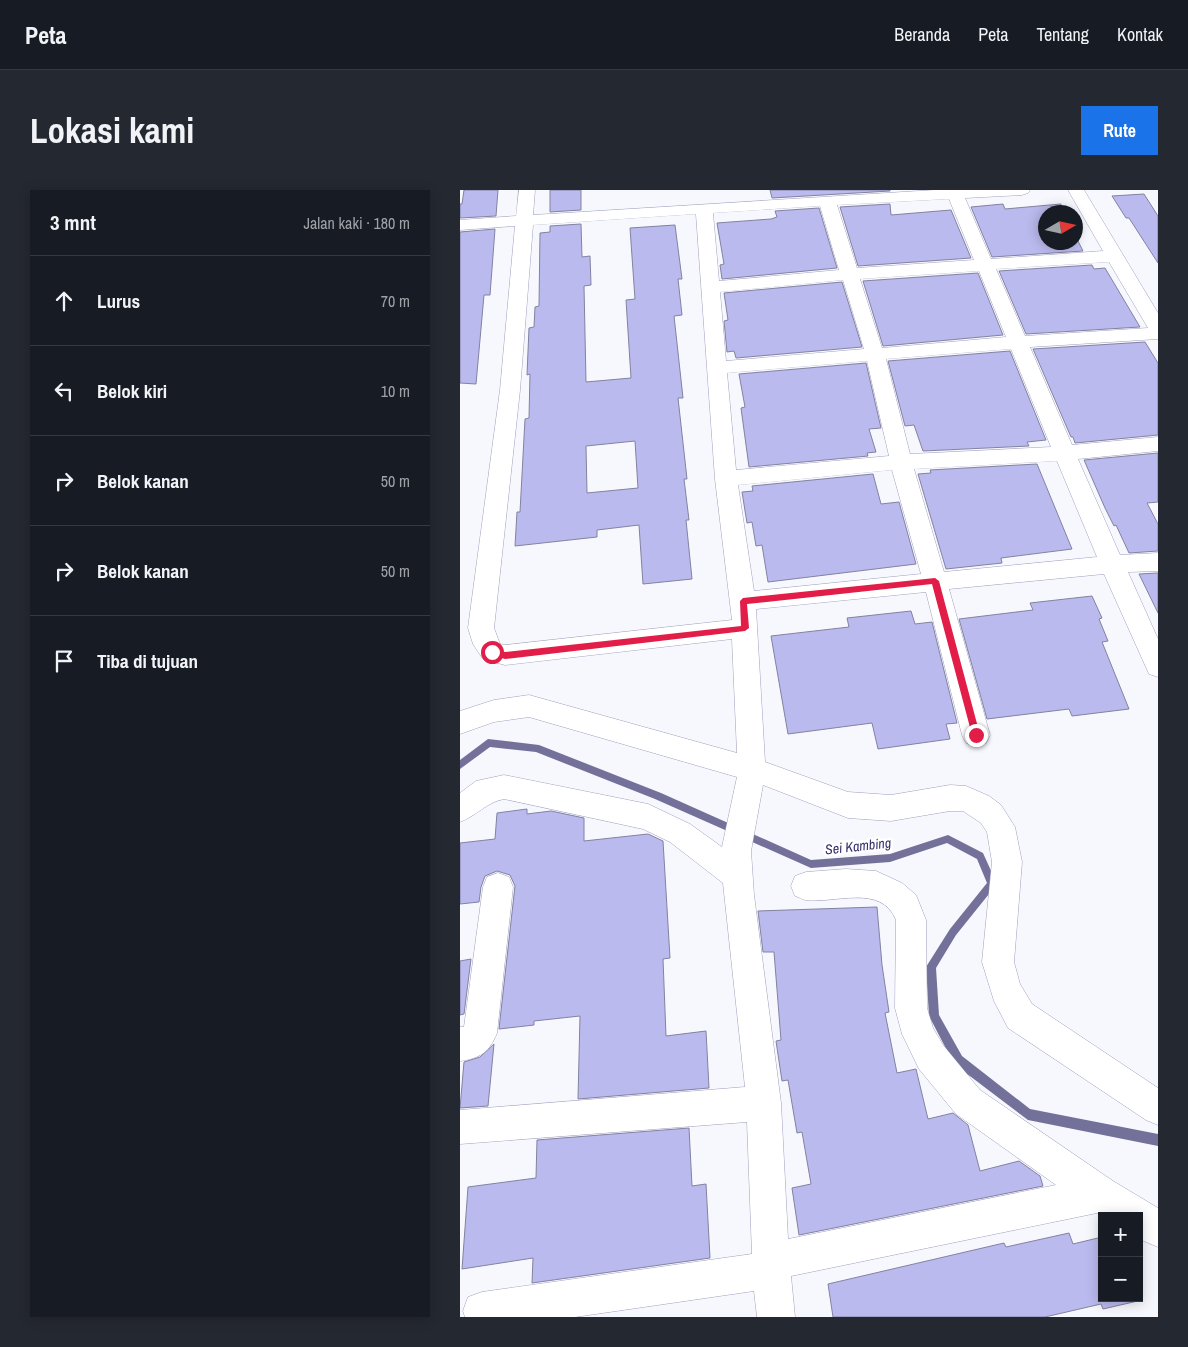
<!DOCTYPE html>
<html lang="id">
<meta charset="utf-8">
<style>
:root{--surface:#171b24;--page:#242831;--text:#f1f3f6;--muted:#9ea1a6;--line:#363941;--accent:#1a73e8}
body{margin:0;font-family:"Archivo Narrow",sans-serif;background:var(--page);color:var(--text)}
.controls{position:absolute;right:15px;bottom:15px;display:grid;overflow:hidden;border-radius:0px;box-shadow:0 2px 12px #0003}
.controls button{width:45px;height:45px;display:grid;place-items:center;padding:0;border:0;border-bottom:1px solid var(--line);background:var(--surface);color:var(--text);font:25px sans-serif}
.compass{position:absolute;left:578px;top:15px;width:45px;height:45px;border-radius:50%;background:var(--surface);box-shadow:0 2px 12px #0003;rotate:81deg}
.stop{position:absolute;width:15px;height:15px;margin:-11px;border:4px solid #e11d48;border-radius:50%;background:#fff}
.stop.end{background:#e11d48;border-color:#fff;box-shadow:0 1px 5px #0008}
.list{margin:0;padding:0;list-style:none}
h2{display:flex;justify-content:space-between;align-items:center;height:65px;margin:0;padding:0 20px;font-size:21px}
h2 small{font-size:16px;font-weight:400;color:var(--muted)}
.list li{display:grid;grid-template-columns:32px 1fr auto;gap:15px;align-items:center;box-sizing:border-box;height:90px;padding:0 20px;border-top:1px solid var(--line)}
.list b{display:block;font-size:19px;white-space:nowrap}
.list em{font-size:16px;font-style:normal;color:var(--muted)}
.icon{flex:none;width:28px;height:28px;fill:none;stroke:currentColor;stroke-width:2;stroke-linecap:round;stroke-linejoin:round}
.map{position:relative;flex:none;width:698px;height:1127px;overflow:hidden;border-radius:0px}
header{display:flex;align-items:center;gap:30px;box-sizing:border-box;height:70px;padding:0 25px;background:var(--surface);border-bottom:1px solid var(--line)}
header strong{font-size:24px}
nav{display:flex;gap:28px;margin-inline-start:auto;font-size:18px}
.intro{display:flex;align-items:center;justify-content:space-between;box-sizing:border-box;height:120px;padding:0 30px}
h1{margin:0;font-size:35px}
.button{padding:12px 22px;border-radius:0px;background:var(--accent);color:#fff;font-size:18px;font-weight:700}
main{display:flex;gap:30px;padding:0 30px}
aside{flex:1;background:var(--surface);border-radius:0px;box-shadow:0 2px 12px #0003}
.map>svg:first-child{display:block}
</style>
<header>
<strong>Peta</strong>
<nav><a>Beranda</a><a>Peta</a><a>Tentang</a><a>Kontak</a></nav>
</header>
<div class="intro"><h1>Lokasi kami</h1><a class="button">Rute</a></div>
<main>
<aside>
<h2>3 mnt<small>Jalan kaki · 180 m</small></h2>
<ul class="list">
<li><svg class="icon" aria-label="ahead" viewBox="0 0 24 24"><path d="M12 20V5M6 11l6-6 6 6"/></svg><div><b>Lurus</b></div><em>70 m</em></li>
<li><svg class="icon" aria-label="left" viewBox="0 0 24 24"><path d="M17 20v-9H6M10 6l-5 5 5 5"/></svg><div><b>Belok kiri</b></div><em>10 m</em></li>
<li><svg class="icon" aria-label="right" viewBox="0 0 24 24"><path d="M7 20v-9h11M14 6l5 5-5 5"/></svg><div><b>Belok kanan</b></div><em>50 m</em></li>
<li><svg class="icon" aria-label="right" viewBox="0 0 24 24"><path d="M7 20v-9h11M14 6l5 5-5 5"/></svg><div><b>Belok kanan</b></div><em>50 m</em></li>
<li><svg class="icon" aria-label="arrive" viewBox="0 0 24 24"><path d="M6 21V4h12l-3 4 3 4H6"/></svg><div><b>Tiba di tujuan</b></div></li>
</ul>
</aside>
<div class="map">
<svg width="698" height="1127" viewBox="0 0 698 1127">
<rect width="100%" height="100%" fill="#f7f7fe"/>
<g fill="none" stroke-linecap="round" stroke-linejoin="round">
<path fill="#737199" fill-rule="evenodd" d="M28 549 79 555 201 603 351 670 430 664 488 645 523 663 537 694 496 745 476 778 479 825 502 866 570 919 698 944V956L568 930 494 874 469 826 466 777 490 739 527 693 517 669 487 653 430 672 351 678 195 609 76 562 30 557 0 579V570Z"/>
</g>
<path fill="#bbbaee" stroke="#8282a1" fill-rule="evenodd" d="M4 0H38L36 26 0 28V14H2Z
M90 0H121V20L90 22Z
M310 0H430V1L312 8Z
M684 4 698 26V73L669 28H666L652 6Z
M430 14 431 25 491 20 511 68 398 76 380 17Z
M543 14 545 19 601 14V22H586V52H616V47L623 61 532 67 511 17Z
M359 18 377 78 262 89 260 75 264 74 257 33 311 29 317 27 315 21Z
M121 34 122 67 130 66 131 95 124 96 126 192 171 188 166 110 175 109 170 38 215 35 222 89H218L222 125 214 126 223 208H218L227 289H224L229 330H226L232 389 183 394 179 335 137 340V347L55 356 57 322H60L65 229 69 228 70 184 67 185 69 138 74 137 75 117 79 116 80 43 90 42V36ZM175 251 178 298 127 303 126 256Z
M35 39 30 105H24L16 194 0 193V42Z
M632 75 634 79 645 78 680 137 566 144 539 81Z
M518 83 543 145 423 156 403 91Z
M382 92 402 157 276 168 274 161 267 162 264 131 268 130 264 103Z
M685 152 698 173V245L615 253 613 247H611L573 159Z
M550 161 586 250 567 252 569 256 463 261 454 235 445 236 428 171Z
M406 173 421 238 409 239 416 262 407 263 408 266 289 277 281 218 285 217 279 184Z
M698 263V312L687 313 698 334V361L669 363 656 335 654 336 645 318 624 270Z
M577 274 612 359 541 368 542 373 486 379 458 284 471 283 470 280Z
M413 284 421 314 439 312 456 374 308 392 302 355 296 356 292 332 287 333 282 302 293 301 292 296Z
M698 383V423L679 384Z
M632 406 642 428 639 429 648 451 642 452 669 519 612 526 609 519 527 529 499 429 573 420 570 413Z
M451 421 455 434 472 432 497 533 486 534 490 549 418 559 412 533 328 544 311 446 389 437 387 428Z
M67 619V624L91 621 124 628V651L188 644 203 651 210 768 203 769 206 846 246 841 249 898 118 909 120 826 74 831V835L39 839 55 696 50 685 37 681 25 686 21 697 19 712 0 714V653L35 649 37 623Z
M417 717 422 775 429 822 425 823 437 883 456 879 468 929 493 923 508 935 520 981 559 971 580 986 583 996 339 1045 332 998 351 994 342 942 337 943 328 890 322 891 316 851 321 850 314 762H303L298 721Z
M11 769 4 824 0 825V771Z
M34 854 28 916 0 918 4 872 20 867Z
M229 938 232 996 246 994 250 1068 72 1093 73 1068 2 1079 8 997 76 988 77 950Z
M609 1043 613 1054 642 1047V1108H679V1101L682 1110 643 1119 641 1114 585 1127H373L368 1094 544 1053 546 1057Z"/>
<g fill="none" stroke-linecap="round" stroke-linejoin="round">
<g stroke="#a0a0c0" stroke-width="1">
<path id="street" d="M59 0H75L73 25 475 0H570L568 3 562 5 505 8 531 69 643 61 608 0H624L698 123V149L570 157 612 255 698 247V261L618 269 660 365 698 363V381L668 382 698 449V487L689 484 644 384 489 399 530 545 526 553 516 556 506 553 502 545 466 402 296 419 305 572 388 602 431 605 490 595 506 596 529 606 541 615 555 637 562 672 554 772 560 794 572 814 698 898V935L686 930 548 838 534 811 522 772 532 672 527 642 521 633 503 621H490L431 631 388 628 303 595 291 661 294 705 321 913 328 1049 596 995 496 924 459 879 442 844 435 818 436 730C421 693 374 714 346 710 343 710 339 707 335 706L331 696 335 686 346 682 386 679 416 681 442 693 456 705 466 730 467 818 473 838 483 855 520 900 653 991 698 1018V1057L679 1049V1026H642L637 1023 331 1086 335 1127H297L294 1101 115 1127H5L3 1121 8 1107 22 1102 292 1064 287 932 0 954V920L285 897 263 693 210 652 183 639 44 609C27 612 16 626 0 632V603L16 591 44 585 188 614 230 634 262 657 277 587 69 527 34 532 0 544V521L34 510 69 505 277 563 272 449 45 475 23 469 13 454 8 438 40 200 55 36 0 40V30L56 26ZM489 9 514 70 397 78 377 15ZM360 16 379 80 259 91 253 23ZM236 24 255 289 272 430 45 455 40 454 34 438 60 200 73 35ZM649 72 688 138 565 146 536 79ZM519 81 546 147 422 158 400 89ZM383 90 404 159 266 171 260 102ZM551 159 591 257 450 264 426 169ZM407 171 429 266 276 280 267 183ZM597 271 637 367 484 382 454 279ZM432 280 461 384 294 401 278 295Z
M38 683 49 687 53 697 37 843C29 862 21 868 0 871V837H4L23 697 27 687Z"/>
</g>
<use href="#street" fill="#fff" fill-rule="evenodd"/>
</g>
<path fill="#e11d48" d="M475 388 479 391 520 545 516 548 512 545 472 394 287 414 289 438 285 441 45 469 29 464 28 462 32 459 45 462 281 436 280 411 283 408Z"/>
<g text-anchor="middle" stroke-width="5" stroke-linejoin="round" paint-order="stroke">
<g font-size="14" font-style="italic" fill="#352e6b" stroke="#fff">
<text transform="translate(398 656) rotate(-6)" y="5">Sei Kambing</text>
</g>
</g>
</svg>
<div class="controls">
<button>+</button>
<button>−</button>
</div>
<svg class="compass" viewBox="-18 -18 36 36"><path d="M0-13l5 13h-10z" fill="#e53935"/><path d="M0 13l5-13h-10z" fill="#9ea1a6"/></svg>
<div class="stop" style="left:32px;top:462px"></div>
<div class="stop end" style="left:516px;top:545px"></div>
</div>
</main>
